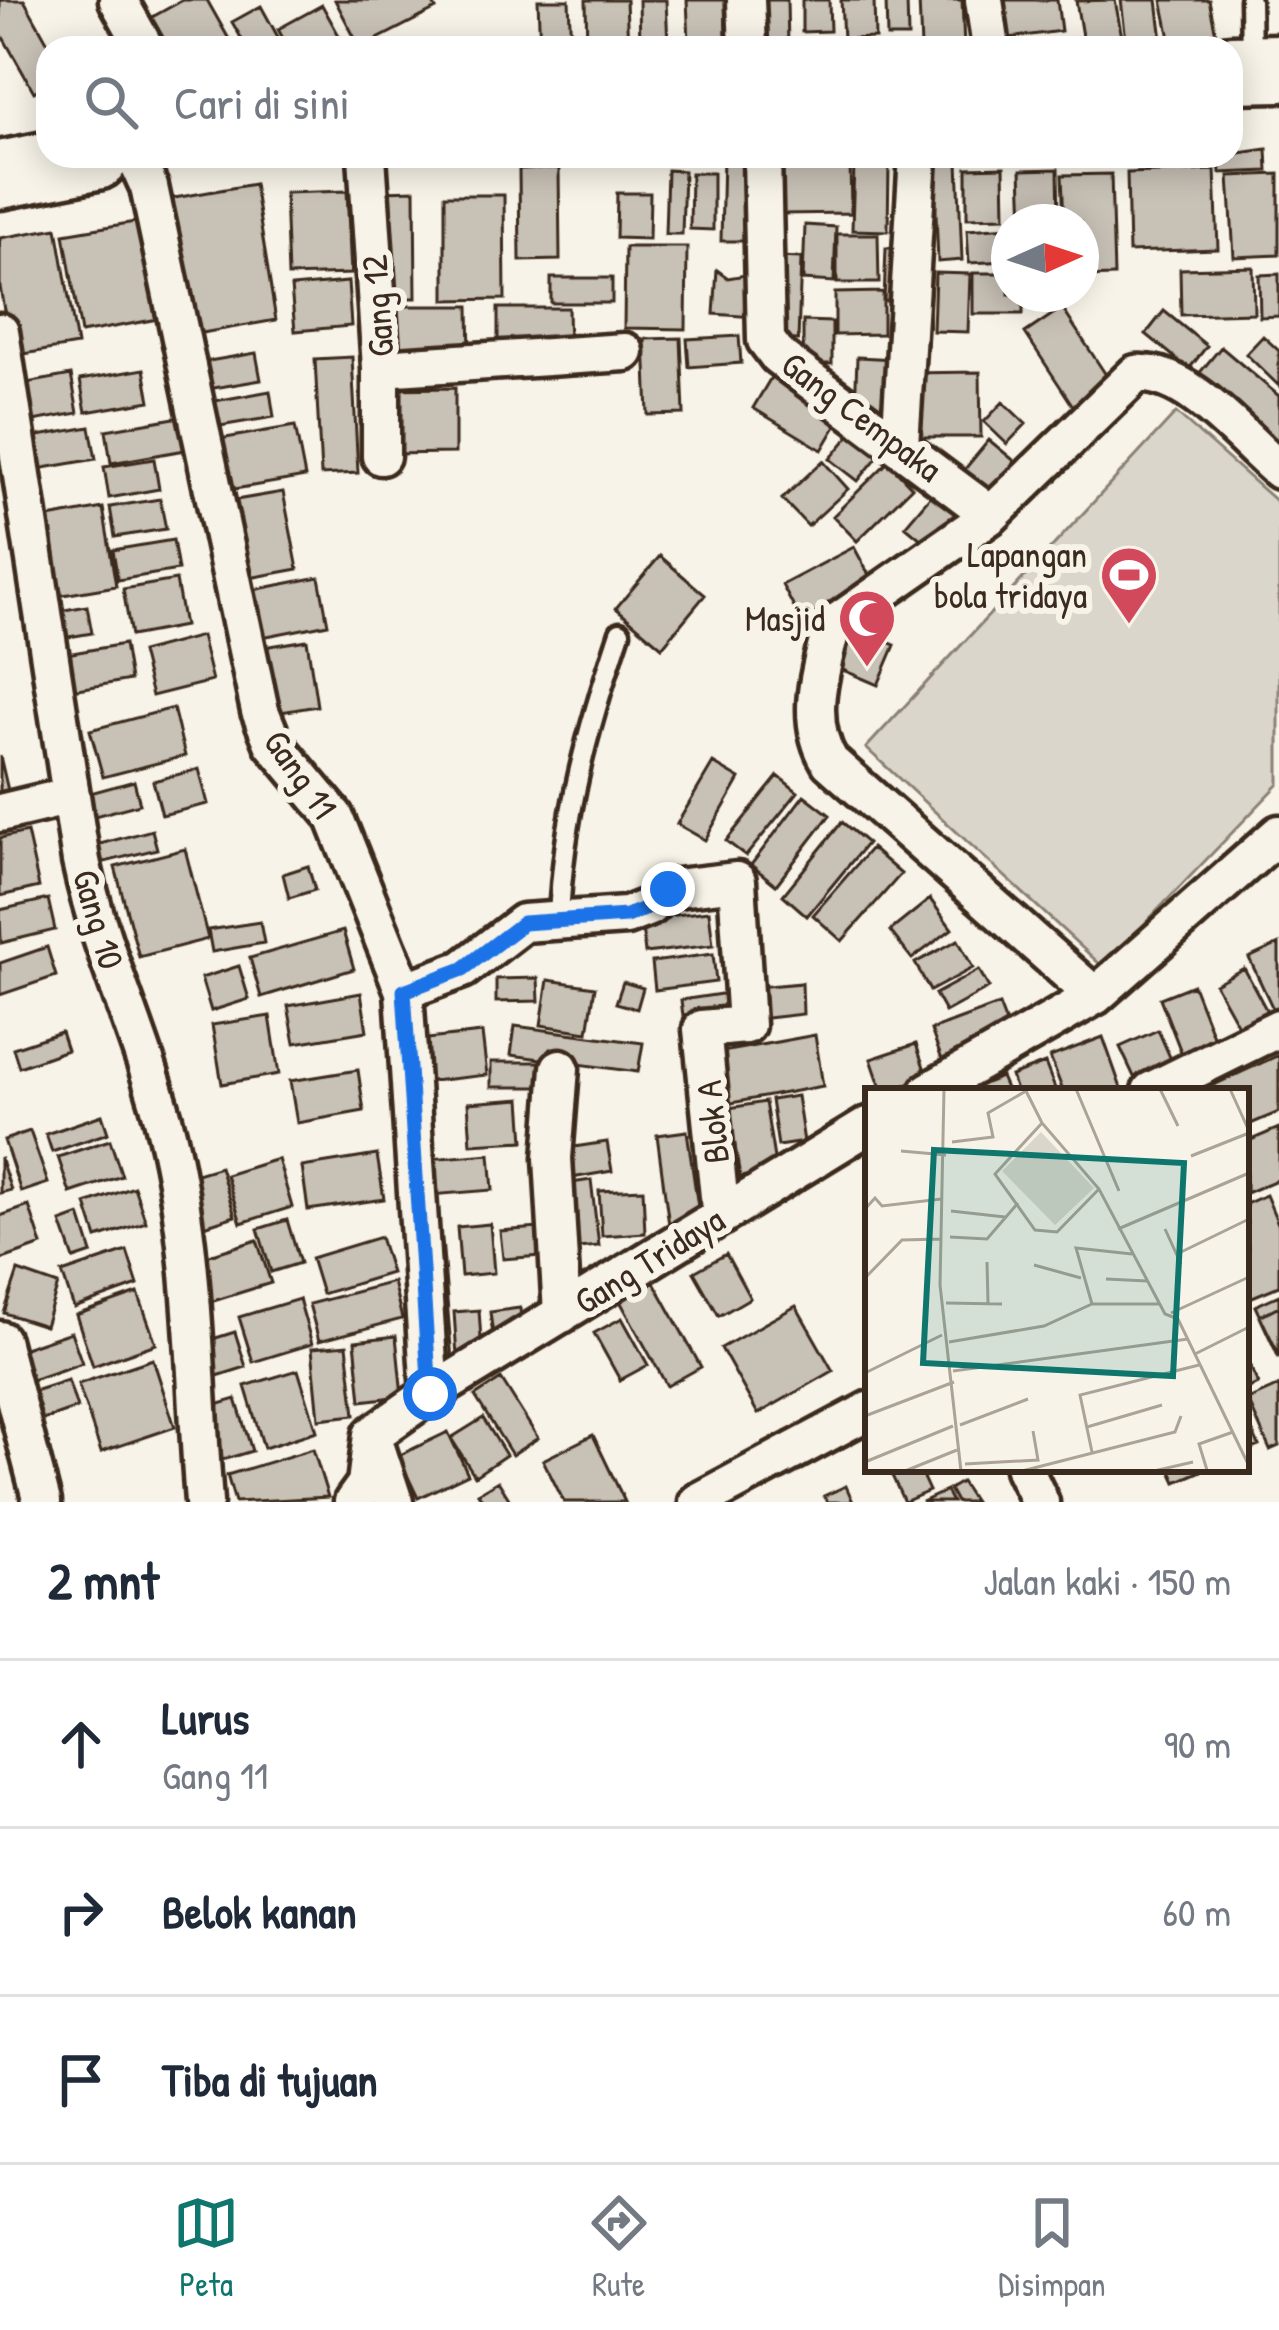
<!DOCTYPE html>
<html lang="id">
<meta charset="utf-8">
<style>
:root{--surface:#fff;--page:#f6f6f7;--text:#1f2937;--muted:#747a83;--line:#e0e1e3;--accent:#0f766e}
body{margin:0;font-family:"Patrick Hand",sans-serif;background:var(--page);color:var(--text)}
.compass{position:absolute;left:991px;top:204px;width:108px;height:108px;border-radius:50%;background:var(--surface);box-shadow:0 6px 30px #0003;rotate:87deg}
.stop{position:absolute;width:36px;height:36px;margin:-27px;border:9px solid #1a73e8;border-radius:50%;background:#fff}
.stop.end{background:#1a73e8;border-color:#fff;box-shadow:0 3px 12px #0008}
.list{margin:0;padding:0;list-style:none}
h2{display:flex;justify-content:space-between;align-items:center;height:156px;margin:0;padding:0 48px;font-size:51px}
h2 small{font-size:39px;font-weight:400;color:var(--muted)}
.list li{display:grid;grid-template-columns:78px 1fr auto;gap:36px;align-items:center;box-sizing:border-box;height:168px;padding:0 48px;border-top:3px solid var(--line)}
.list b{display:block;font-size:45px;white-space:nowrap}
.list p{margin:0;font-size:39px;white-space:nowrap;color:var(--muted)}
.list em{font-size:39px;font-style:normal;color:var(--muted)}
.icon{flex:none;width:66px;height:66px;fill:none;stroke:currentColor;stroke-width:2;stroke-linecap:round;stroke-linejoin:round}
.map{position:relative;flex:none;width:1279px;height:1502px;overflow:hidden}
.search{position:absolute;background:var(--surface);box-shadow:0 6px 30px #0003;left:36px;right:36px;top:36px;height:132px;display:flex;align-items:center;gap:30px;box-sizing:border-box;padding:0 42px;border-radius:36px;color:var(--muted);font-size:45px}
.sheet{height:660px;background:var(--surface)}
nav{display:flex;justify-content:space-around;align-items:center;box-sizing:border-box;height:168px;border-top:3px solid var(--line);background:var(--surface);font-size:33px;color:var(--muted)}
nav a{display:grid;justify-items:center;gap:6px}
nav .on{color:var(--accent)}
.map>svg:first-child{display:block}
</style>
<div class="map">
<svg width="1279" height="1502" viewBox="0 0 1279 1502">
<rect width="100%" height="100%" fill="#f7f3e8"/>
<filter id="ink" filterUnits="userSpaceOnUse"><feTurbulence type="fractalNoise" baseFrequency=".00833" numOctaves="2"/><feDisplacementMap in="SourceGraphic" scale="24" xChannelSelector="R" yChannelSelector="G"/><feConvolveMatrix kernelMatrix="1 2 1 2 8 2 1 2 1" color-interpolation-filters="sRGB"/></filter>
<g filter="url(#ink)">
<path fill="#dbd6cb" stroke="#8b8074" stroke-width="3" d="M1176 413 1279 504V784L1103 967 866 748Z"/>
<path fill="#c8c1b6" stroke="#3b2a1e" stroke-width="3" d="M0 0H24L51 48 48 83 34 92 0 32Z
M183 0H207L234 48H160L145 21Z
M335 0H431L436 9 360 48Z
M538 0H569L571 48H540Z
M586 0H626L628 48H587Z
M639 0H666L668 45 640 46Z
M687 0H725L726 40 689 42Z
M757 0H787L788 48H759Z
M802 0H829L830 31 802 32Z
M841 0H874L875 38 843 39Z
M886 0H907L908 37H887Z
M919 0H962L964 48H921Z
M989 0H1057L1061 31 994 40Z
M1115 0 1124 48H1084L1076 1Z
M1121 0H1157L1163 48H1127Z
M1162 0H1209L1218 44 1172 48Z
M322 5 346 48H288L278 29Z
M261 6 284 48H247L232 22Z
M835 40V48H804L803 42Z
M1267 149 1268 171 1220 173 1219 156Z
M723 156H761L759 241H721Z
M850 162 851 213 781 214 779 164Z
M958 162 962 260 938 262 934 163Z
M854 164H889L888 231 852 230Z
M1004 167 1005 217 967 218V168Z
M559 168 560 260 520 261 519 169Z
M1058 169 1059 222H1023L1021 170Z
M667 170 684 171 682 234H665Z
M1215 170 1218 249 1129 252 1127 173Z
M691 173H713V230L690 229Z
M1111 174 1114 276 1081 277V222H1064L1062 175Z
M1279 174V255L1234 257 1229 176Z
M254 184 276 320 185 336 163 200Z
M415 190 416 298H383L382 191Z
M347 191 351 274 288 276 285 193Z
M617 193H650L649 239 616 238Z
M445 195H504L505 299 445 300Z
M141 221 158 319 81 333 64 234Z
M805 225 836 227 834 282 803 280Z
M1009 227V261L969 263 967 230Z
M57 228 77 345 12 356 0 287V238Z
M837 234H878L879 283H837Z
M625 247H687L686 329 624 328Z
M886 248H907L905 302 884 301Z
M776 257 801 258 798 340 773 339Z
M917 267H931L927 344 914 343Z
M1253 267 1254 313 1181 315 1180 269Z
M717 270 728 278 757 273 754 317 714 314Z
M935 273 970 274 968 332 933 331Z
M973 273H1009V294H1023V314H973Z
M1279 274V316L1260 317 1259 275Z
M551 278H612V303H551Z
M348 282 351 326 295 331 291 287Z
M883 292V334L835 335V293Z
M396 306H469L470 359 396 360Z
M498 308H568L569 351 498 352Z
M1062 308 1110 381 1073 406 1025 333Z
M1164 311 1207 346 1189 369 1146 334Z
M803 321 832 322V364H803Z
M739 336 741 363 689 367 687 339Z
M1263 336 1279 351V386L1246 354Z
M681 338 684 414 648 415 645 339Z
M1221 347 1279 396V442L1272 450 1192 382Z
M256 353 261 380 202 390 197 363Z
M352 357 358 473 321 475 315 359Z
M857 357 895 359 893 411 855 410Z
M144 369 150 401 86 412 80 380Z
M980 372 981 437H907L906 373Z
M773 374 842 416 822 450 753 408Z
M71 375 78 413 22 423 16 385Z
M455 388V453L388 454 387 389Z
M270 391 274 417 208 428 204 403Z
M1003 402 1026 424 1007 444 984 422Z
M180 417 185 450 111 463 106 430Z
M295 426 305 477 223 491 214 440Z
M90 427 96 459 32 470 27 438Z
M857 427 884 449 858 481 830 459Z
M989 440 1023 468 989 510 955 481Z
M154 459 159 489 109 498 104 467Z
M823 461 848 489 808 526 782 499Z
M888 462 912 487 857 541 833 516Z
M938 487 967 511 934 550 905 526Z
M283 492 298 569 244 579 230 501Z
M160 499 166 529 115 537 110 507Z
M103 508 116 586 57 596 43 519Z
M173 540 178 570 118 580 113 550Z
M854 547 875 586 803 625 782 585Z
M660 556 705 595 662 647 616 608Z
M319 577 328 624 262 637 253 590Z
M176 580 184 626 131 636 123 589Z
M87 606 92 633 57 639 53 612Z
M848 625 895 645 878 685 831 665Z
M201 636 212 681 152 696 141 652Z
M307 640 317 706 269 714 258 648Z
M124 644 130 680 67 691 61 655Z
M173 708 185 756 103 777 90 730Z
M0 756 12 808 0 811Z
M713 763 740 779 705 840 677 824Z
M199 769 208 804 162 815 153 781Z
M778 776 798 792 746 856 726 841Z
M134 781 140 804 95 816 90 793Z
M804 795 830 815 776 885 751 865Z
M842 822 867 843 807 916 783 895Z
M152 830 157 849 101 863 96 845Z
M27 832 39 887 0 896V838Z
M871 848 901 874 842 941 813 915Z
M185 849 208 939 139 957 115 867Z
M308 866 315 890 289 898 283 874Z
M48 899 55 930 1 943 0 910Z
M930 899 952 929 912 959 890 931Z
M709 911 713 945 645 953 641 919Z
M260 922 264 943 212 952 208 930Z
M343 931 354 969 261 997 250 958Z
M958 940 973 968 930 991 915 963Z
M1279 944V1012L1275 1013 1249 958Z
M47 947 56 976 0 995V963Z
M713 954 716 982 655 990 652 962Z
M239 966 249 999 211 1011 201 978Z
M1244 968 1269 1015 1241 1031 1215 984Z
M979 970 989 988 945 1012 935 994Z
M538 978 539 1001 496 1002V979Z
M548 980 595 987 588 1032 541 1025Z
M623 982 643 988 637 1009 616 1003Z
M802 983 803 1014 758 1019 755 987Z
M1193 985 1218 1049 1185 1062 1160 998Z
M361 993 367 1031 295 1043 288 1006Z
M728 993 731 1009 683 1016 681 1000Z
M999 1005 1012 1039 944 1065 931 1030Z
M270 1016 279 1074 222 1084 212 1025Z
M515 1026 643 1043 638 1072 511 1055Z
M1158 1030 1173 1064 1136 1081 1120 1047Z
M61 1032 67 1050 19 1067 13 1048Z
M482 1033 487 1075 413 1083 409 1041Z
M815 1035 823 1086 726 1104 717 1053Z
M1103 1037 1122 1091H1063L1050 1057Z
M916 1044 928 1079 882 1091 871 1059Z
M1279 1055V1112L1246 1126V1091H1201Z
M491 1062H549V1087H491Z
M1045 1063 1056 1091H1016L1011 1076Z
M358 1070 364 1111 297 1123 290 1081Z
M1001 1077 1007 1091H973L972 1088Z
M797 1096 804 1142 778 1146 771 1100Z
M521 1099 524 1141 471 1144 468 1103Z
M765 1102 776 1171 740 1177 729 1108Z
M102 1115 108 1133 52 1152 46 1134Z
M1279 1128V1179L1246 1193V1142Z
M30 1131 48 1183 21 1192 4 1140Z
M687 1131 700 1221 669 1225 657 1135Z
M110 1140 122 1176 70 1193 58 1157Z
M607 1142 612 1171 566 1179 561 1149Z
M490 1154 493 1190 431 1195 428 1159Z
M377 1155 384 1199 308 1210 302 1167Z
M0 1157 11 1190 0 1193Z
M278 1159 292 1207 241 1223 226 1175Z
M220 1167 235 1216 195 1229 180 1179Z
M591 1180 599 1246 567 1249 559 1185Z
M134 1187 146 1222 97 1238 86 1204Z
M643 1189 645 1233 602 1236 599 1191Z
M1266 1195 1279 1226V1286L1250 1298 1246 1204Z
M29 1206 42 1245 0 1260V1216Z
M80 1215 92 1253 74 1259 61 1222Z
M287 1220 300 1263 271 1272 258 1229Z
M490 1224 494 1273 461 1276 457 1227Z
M539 1228 541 1256 503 1259 500 1231Z
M380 1237 391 1273 322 1294 311 1258Z
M442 1239 453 1372 435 1374 424 1241Z
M257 1240 271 1283 207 1303 194 1260Z
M127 1251 138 1285 74 1308 62 1273Z
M726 1254 750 1298 719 1316 694 1272Z
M18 1271 58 1285 45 1326 4 1313Z
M393 1282 402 1319 319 1341 309 1304Z
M654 1282 701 1367 667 1386 620 1301Z
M138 1293 156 1344 93 1366 76 1315Z
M1279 1295V1358L1255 1306Z
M299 1299 312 1344 253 1362 239 1317Z
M796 1306 833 1371 758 1414 721 1348Z
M1279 1306V1355L1260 1316Z
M520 1308 522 1332 493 1335 490 1312Z
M479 1310 482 1354 457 1356 454 1312Z
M622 1318 648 1365 620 1380 594 1333Z
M71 1332 82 1363 32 1380 21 1349Z
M235 1332 246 1367 214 1377 203 1342Z
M396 1336 402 1396 361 1401 355 1341Z
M347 1345 355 1415 319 1419 312 1348Z
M1246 1357 1258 1384 1246 1389Z
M153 1359 175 1427 101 1452 78 1384Z
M298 1370 317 1431 264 1448 245 1386Z
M501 1379 538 1438 512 1455 475 1396Z
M68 1380 77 1408 43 1420 34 1391Z
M1279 1386V1446L1270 1450 1248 1400Z
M236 1399 252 1451 219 1461 203 1409Z
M1246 1417 1259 1446 1246 1451Z
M483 1418 506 1455 475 1476 451 1438Z
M448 1432 468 1474 418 1498 398 1456Z
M593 1435 625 1502H564L543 1460Z
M313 1449 328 1497 235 1502 227 1475Z
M889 1469H919L929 1491 904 1502Z
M1170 1469H1206L1176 1482Z
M498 1481 511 1502H484L478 1493Z
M961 1482 974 1502H956L949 1489Z
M846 1486 853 1502H828L824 1496Z
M946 1491 952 1502H922Z"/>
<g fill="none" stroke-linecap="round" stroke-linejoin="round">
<g stroke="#3b2a1e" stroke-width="27">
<path id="lane" d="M1250 0 1251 58
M559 919C563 817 588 728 620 632"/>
</g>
<g stroke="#3b2a1e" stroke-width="45">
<path id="street" d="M118 0 145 48
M746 0 748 48
M984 0 991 48
M135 156 149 187 260 711 273 743 334 816 404 991 430 1394
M367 156 381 368V456
M762 156 766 340 778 356 991 515
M0 332 81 861C101 955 144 1041 167 1134 196 1253 194 1381 204 1502
M381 368 625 352
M900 445 918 156
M0 813 71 796
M404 991 463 969 523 923 626 916 649 907 668 889 737 881 746 1025 702 1029 721 1216
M1095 996 830 762C804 720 820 672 832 626L991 515 1136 374C1188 370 1241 438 1279 470
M560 1068 553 1158 562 1314
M929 1091 1095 996 1279 834
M1151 1091 1279 1028
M0 1340 42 1502
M372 1435 430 1394 868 1126
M375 1444 394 1502
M1024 1469 1040 1502
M353 1502 366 1484 372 1435
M698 1502 868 1411"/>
</g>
<g stroke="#3b2a1e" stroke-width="75">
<path id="highway" d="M1231 69 1279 68
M0 175 96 156"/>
</g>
<use href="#lane" stroke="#f7f3e8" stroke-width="18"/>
<use href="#street" stroke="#f7f3e8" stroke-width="36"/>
<use href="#highway" stroke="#f7f3e8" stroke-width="66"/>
</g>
</g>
<g fill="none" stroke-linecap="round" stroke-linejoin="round" filter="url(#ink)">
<path stroke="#1a73e8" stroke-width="15" d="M430 1394 404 991 463 969 523 923 626 916 649 907 668 889"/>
</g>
<defs>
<g id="stadium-pin" transform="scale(3)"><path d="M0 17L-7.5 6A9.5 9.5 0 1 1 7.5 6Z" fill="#d1495b" stroke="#f7f3e8"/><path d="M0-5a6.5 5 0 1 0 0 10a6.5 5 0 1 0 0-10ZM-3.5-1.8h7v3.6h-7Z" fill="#fff"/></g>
<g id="mosque-pin" transform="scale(3)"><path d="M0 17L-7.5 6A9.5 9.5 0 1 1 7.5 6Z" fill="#d1495b" stroke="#f7f3e8"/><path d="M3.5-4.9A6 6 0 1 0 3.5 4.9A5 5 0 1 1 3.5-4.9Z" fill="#fff"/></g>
</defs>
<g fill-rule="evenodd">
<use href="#stadium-pin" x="1129" y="575"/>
<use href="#mosque-pin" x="867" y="618"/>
</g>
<g text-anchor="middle" stroke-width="12" stroke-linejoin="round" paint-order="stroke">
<g font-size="36" fill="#3b2a1e" stroke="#f7f3e8">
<text transform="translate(377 306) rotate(-94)" y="13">Gang 12</text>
<text transform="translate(862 416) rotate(37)" y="13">Gang Cempaka</text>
<text transform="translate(301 774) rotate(55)" y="13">Gang 11</text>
<text transform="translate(99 919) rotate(74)" y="13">Gang 10</text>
<text transform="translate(712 1122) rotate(-96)" y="13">Blok A</text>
<text transform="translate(649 1260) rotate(-32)" y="13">Gang Tridaya</text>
</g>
<g font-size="36" fill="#3b2a1e" stroke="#f7f3e8" text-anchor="end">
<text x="1087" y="567">Lapangan<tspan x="1087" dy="41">bola tridaya</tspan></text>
<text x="825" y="631">Masjid</text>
</g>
</g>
<g transform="translate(865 1088)">
<rect width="384" height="384" fill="#f7f3e8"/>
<path d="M176 44 229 100 190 137 137 83Z" fill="#dbd6cb"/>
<path fill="none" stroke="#aca397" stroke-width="3" d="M79 1 75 197 96 383M160 1 177 35 234 101 300 226 313 231 384 378M211 1 254 103M295 1 313 38M365 1 384 43M177 35 130 86 170 142 192 144 234 101M87 54 128 49 123 25 161 3M36 63 81 67M326 68 384 45M0 121 10 110 17 118 76 111M86 123 140 129M253 141 384 85M300 141 316 176M85 149 122 151 153 115M312 166 384 131M122 174 123 215M169 177 216 190M0 190 37 152 76 151M241 191 282 193M81 215 137 216M227 216 211 160 267 166M306 225 384 189M84 254 179 238 227 216H294M330 266 384 239M88 283 323 251M0 285 77 247M0 328 89 294M95 337 163 311M222 339 297 317M227 364 215 307 334 277M0 374 88 338M100 376 173 372 168 343M342 382 334 356 368 344M40 383 92 362M157 383 310 344 316 328M289 383 328 374"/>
<path fill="#0f766e" fill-opacity="0.15" stroke="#0f766e" stroke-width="6" d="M69 62 319 75 308 288 58 275Z"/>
<rect width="384" height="384" fill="none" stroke="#3b2a1e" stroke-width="6"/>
</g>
</svg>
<svg class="compass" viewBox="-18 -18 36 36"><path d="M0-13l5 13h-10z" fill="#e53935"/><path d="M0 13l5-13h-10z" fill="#747a83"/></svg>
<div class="stop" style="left:430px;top:1394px"></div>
<div class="stop end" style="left:668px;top:889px"></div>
<div class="search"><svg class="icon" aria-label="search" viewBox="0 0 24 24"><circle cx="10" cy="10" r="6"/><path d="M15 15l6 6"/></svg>Cari di sini</div>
</div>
<section class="sheet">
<h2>2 mnt<small>Jalan kaki · 150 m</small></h2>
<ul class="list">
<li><svg class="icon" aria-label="ahead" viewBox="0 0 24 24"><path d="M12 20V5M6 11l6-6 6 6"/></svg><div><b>Lurus</b><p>Gang 11</p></div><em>90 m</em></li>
<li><svg class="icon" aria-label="right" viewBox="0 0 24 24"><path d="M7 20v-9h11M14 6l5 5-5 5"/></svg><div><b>Belok kanan</b></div><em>60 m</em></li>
<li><svg class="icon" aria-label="arrive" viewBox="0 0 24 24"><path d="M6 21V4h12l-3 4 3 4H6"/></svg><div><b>Tiba di tujuan</b></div></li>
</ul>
</section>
<nav>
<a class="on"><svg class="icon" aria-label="map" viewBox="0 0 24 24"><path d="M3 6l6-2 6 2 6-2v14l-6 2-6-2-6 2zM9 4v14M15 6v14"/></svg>Peta</a>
<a><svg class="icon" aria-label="directions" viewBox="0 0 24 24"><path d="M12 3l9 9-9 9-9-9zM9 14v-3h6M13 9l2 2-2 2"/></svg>Rute</a>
<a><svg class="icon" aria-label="saved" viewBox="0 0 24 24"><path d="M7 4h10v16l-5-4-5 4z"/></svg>Disimpan</a>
</nav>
